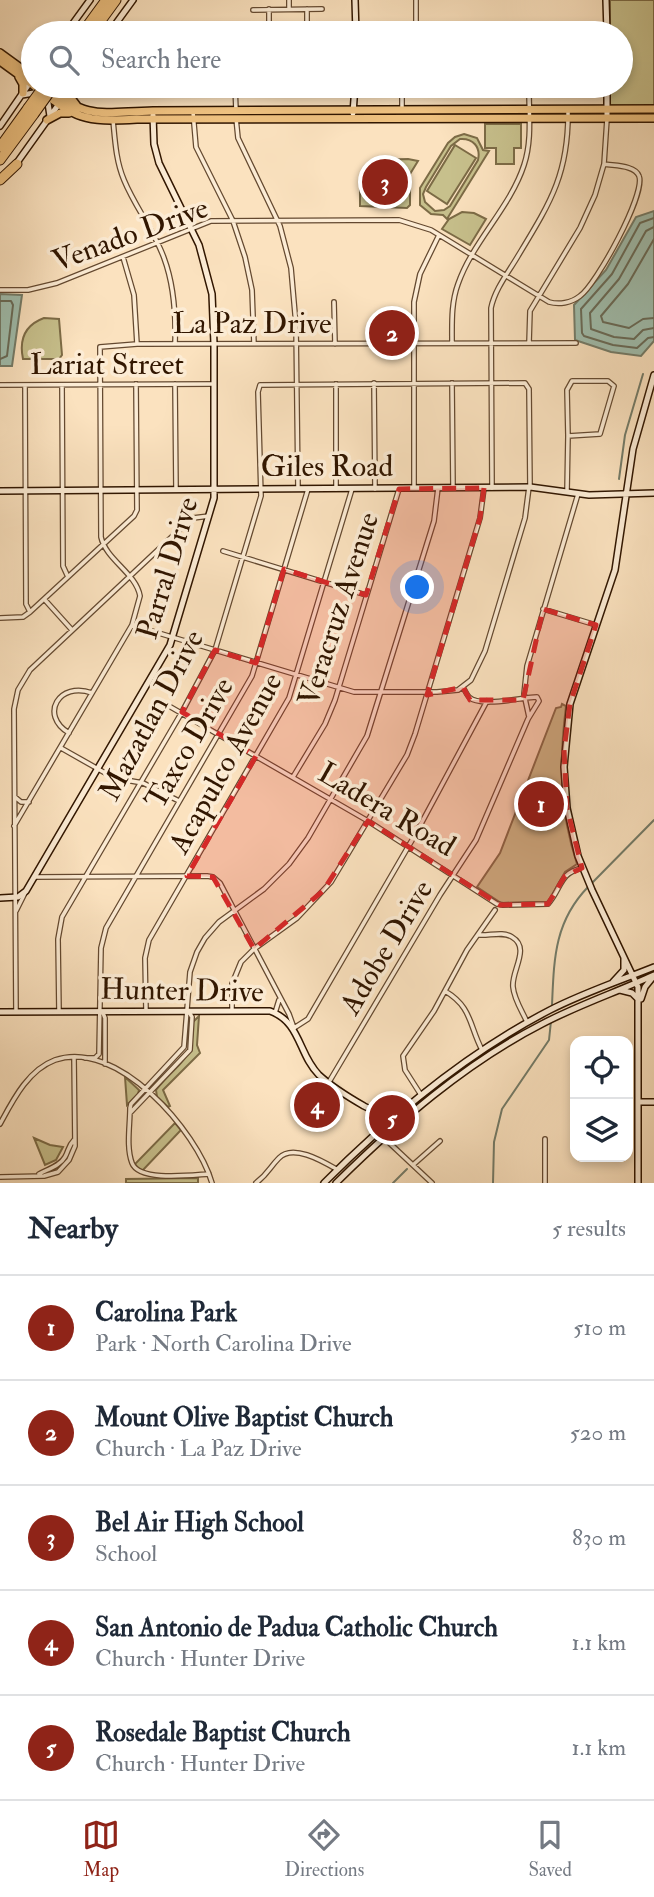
<!DOCTYPE html>
<meta charset="utf-8">
<style>
:root{--surface:#fff;--page:#f2f2f3;--text:#1f2937;--muted:#747a83;--line:#e0e1e3;--accent:#8f2418}
body{margin:0;font-family:"IM FELL Double Pica",serif;background:var(--page);color:var(--text)}
.controls{position:absolute;right:21px;bottom:21px;display:grid;overflow:hidden;border-radius:14px;box-shadow:0 4px 10px #0003}
.controls button{width:63px;height:63px;display:grid;place-items:center;padding:0;border:0;border-bottom:2px solid var(--line);background:var(--surface);color:var(--text);font:35px sans-serif}
.you{position:absolute;left:418px;top:588px;width:24px;height:24px;margin:-18px;border:5px solid #fff;border-radius:50%;background:#1a73e8;box-shadow:0 0 0 10px #1a73e833}
.badge{display:grid;place-items:center;width:46px;height:46px;border-radius:50%;background:var(--accent);color:#fff;font-size:23px;font-weight:700}
.pin{position:absolute;translate:-50% -50%;border:4px solid #fff;box-shadow:0 2px 7px #0006}
.list{margin:0;padding:0;list-style:none}
h2{display:flex;justify-content:space-between;align-items:center;height:91px;margin:0;padding:0 28px;font-size:30px}
h2 small{font-size:23px;font-weight:400;color:var(--muted)}
.list li{display:grid;grid-template-columns:46px 1fr auto;gap:21px;align-items:center;box-sizing:border-box;height:105px;padding:0 28px;border-top:2px solid var(--line)}
.list b{display:block;font-size:26px;white-space:nowrap}
.list p{margin:0;font-size:23px;white-space:nowrap;color:var(--muted)}
.list em{font-size:23px;font-style:normal;color:var(--muted)}
.icon{flex:none;width:38px;height:38px;fill:none;stroke:currentColor;stroke-width:2;stroke-linecap:round;stroke-linejoin:round}
.map{position:relative;flex:none;width:654px;height:1183px;overflow:hidden}
.search{position:absolute;background:var(--surface);box-shadow:0 4px 10px #0003;left:21px;right:21px;top:21px;height:77px;display:flex;align-items:center;gap:18px;box-sizing:border-box;padding:0 24px;border-radius:38px;color:var(--muted);font-size:26px}
.sheet{height:616px;background:var(--surface)}
nav{display:flex;justify-content:space-around;align-items:center;box-sizing:border-box;height:98px;border-top:2px solid var(--line);background:var(--surface);font-size:19px;color:var(--muted)}
nav a{display:grid;justify-items:center;gap:4px}
nav .on{color:var(--accent)}
.map>svg:first-child{display:block}
</style>
<div class="map">
<svg width="654" height="1183" viewBox="0 0 654 1183">
<rect width="100%" height="100%" fill="#fbe2bf"/>
<filter id="stains"><feTurbulence type="fractalNoise" baseFrequency=".00286" numOctaves="4"/><feColorMatrix values="0 0 0 0 .2 0 0 0 0 .09 0 0 0 0 .02 0 0 0 .5 -.17"/></filter>
<radialGradient id="worn" r=".72"><stop offset=".6" stop-color="#630" stop-opacity="0"/><stop offset="1" stop-color="#630" stop-opacity=".3"/></radialGradient>
<path fill="#c7c08c" stroke="#7c6b46" stroke-width="2" fill-rule="evenodd" d="M610 0H654V107L610 106V86H621V33H610Z
M485 124H521V148H514V164H496V148H485Z
M464 134 477 138 483 150 489 151 447 219 443 215 431 214 420 205V188L448 143 455 137ZM460 139C473 138 481 147 478 160L450 206 444 210 435 211 425 202 423 194 426 187 451 146Z
M455 145 476 158 447 204 427 191Z
M408 159 418 161 410 174V205L407 208 360 206V190L366 183V167L373 160Z
M462 212 474 213 486 219 470 245 442 229 449 219Z
M44 318 59 319 62 355 59 359H23C19 340 25 325 44 318Z
M562 704 566 706C559 763 559 809 577 864L565 872 548 902 501 903 477 887 500 853 556 708 561 707Z
M199 1016 197 1045 200 1053 163 1090 170 1106 168 1107 157 1097 156 1090C179 1060 193 1064 193 1022Z
M125 1077 139 1090 138 1094 127 1105Z
M175 1123 181 1130 143 1170H139L135 1164Z
M34 1138 50 1145 63 1147 56 1160 45 1165Z
M198 1178V1183H126V1179Z"/>
<path fill="#9fbeae" stroke="#737b68" stroke-width="2" d="M654 211V341L641 356 611 352 575 340 574 305 606 270 636 217Z
M0 294 22 295 12 366H0Z"/>
<g fill="none" stroke-linecap="round" stroke-linejoin="round">
<path stroke="#686a57" stroke-width="2" d="M654 218 640 223 612 274 581 309 582 333 584 336 613 345 637 348 648 338 654 337
M654 227 646 231 619 279 590 313 591 329 614 337 634 339 643 330 654 328
M654 239 628 284 601 316 603 322 629 328 643 319 654 318
M0 301H11L13 305 7 356 0 359"/>
<path stroke="#737b68" stroke-width="2" d="M619 479 625 435 643 374
M592 883 654 820
M552 1005C554 960 554 922 588 887
M393 1183 407 1169
M493 1183 494 1142 502 1109 549 1040 551 1021"/>
<g stroke="#644930" stroke-width="6">
<path id="street" d="M289 0V9
M253 10 322 9
M269 33V9
M307 33V9
M413 33 416 25V0
M235 86 236 110
M402 86V108
M193 112 196 147 233 221 245 257 252 290 254 344
M236 118 238 138 280 226 291 268 296 325 298 489
M113 120C115 141 116 161 124 180 135 207 154 230 164 258 174 285 176 315 175 344
M123 257 134 295 137 344
M0 290H28L57 283 211 221 399 220 431 230 549 302C559 305 571 303 580 296 596 285 646 194 639 176 635 165 614 166 604 164
M334 302 335 344
M452 343C452 323 451 303 458 284 473 241 510 208 524 165 532 141 529 115 529 90
M529 343 530 311 580 228 595 195 604 164 607 119
M572 381H608L614 386 600 434 568 436 567 390Z
M374 383 375 489
M452 383 453 488
M175 384 176 490
M336 384V489
M0 385 214 384
M25 385 26 604 30 612
M62 385 63 566 68 577
M414 488V302L420 274 439 235
M492 488 491 308C495 289 508 273 518 256 550 203 569 174 568 110
M567 491 568 436
M223 551 366 595
M45 600 72 630
M543 609 596 625
M0 618 23 617 30 612 134 516 137 510 136 384
M132 625 354 692H437L458 690 471 680 485 651 525 518 529 487
M162 702 368 821 497 904 503 905 548 904C562 888 559 873 582 868
M529 717 524 694 527 666 578 494
M69 733C39 715 59 681 92 693
M61 748 114 778 143 783 179 801
M293 777 325 724 335 700 399 489
M15 797 21 802H29
M14 826 132 625 140 596C136 573 106 560 101 537L100 347 137 344 576 343
M35 877 207 876 213 877 220 883 289 1014 294 1028 308 1019 415 835 487 701
M16 911 25 893
M479 935C489 936 503 931 512 937 531 948 511 971 513 987 514 999 522 1011 527 1022
M445 991C472 1007 469 1025 482 1050
M232 1010V984L241 962 254 949 297 918 331 882 407 755 415 734 480 518 484 488
M146 1011 145 958 149 940 289 698 352 489
M16 1012 14 709 18 690 30 670 177 532 193 518 209 516
M59 1012 58 939 62 917 182 712 215 650 261 496 258 392 260 385 525 383 529 389 530 487
M103 1013 105 1018V1064
M275 1013 279 1000
M85 1058H95L99 1054 101 948 106 928 252 676 308 489
M329 1082 440 895 476 840 528 719 539 701 537 697C523 697 480 708 469 697 468 696 464 689 463 687
M421 1095 405 1070 403 1056 434 1011 467 950 495 910
M130 1113 190 1050 192 1017 189 1012
M0 1124C13 1100 28 1070 55 1060 117 1038 197 1131 212 1183
M383 1137 432 1183
M545 1139V1183
M414 1164 440 1141
M39 1174C48 1169 60 1166 65 1157 69 1150 68 1146 74 1140
M209 1174C192 1175 139 1182 132 1163 126 1147 130 1126 130 1108L131 1104 184 1047 190 972 197 952 205 938 219 922 264 889 289 864 308 838 367 736 434 521 438 488
M0 1177 44 1176 58 1172 69 1160 75 1146 74 1057
M256 1183C269 1173 269 1168 279 1158 293 1143 324 1162 338 1170"/>
</g>
<g stroke="#311600" stroke-width="8">
<path id="secondary" d="M355 0 356 33
M606 0 607 33
M66 33 90 0
M109 33 133 0
M607 86V119
M22 95 34 93 48 103 50 116
M353 113 355 86
M0 126 31 81
M16 164 71 87
M0 491 530 487 589 495 654 493
M0 898 18 897 26 891 170 645 214 498V344L212 294 199 245 159 163 154 144 153 115
M613 982 624 970V958
M620 990 632 993 638 999
M641 999 645 987 653 977
M0 1012 270 1011C301 1022 298 1054 319 1075 331 1086 350 1098 364 1106 376 1112 389 1115 398 1125
M638 1102H654
M370 1110 378 1120 376 1132
M324 1183C391 1116 465 1054 550 1010 583 993 619 981 654 967
M336 1183C398 1122 464 1064 542 1024 578 1005 617 992 654 975
M638 1183V987L592 890 578 856 567 808 564 767 570 704 615 570 633 449 654 375"/>
</g>
<g stroke="#311600" stroke-width="10">
<path id="primary" d="M0 53 33 77
M0 61 33 85
M19 77 23 84V93
M34 86C78 119 82 122 137 119L654 118
M72 86 71 98 77 106
M46 87C89 121 102 112 153 111L654 109
M47 120 60 113H69"/>
</g>
<g stroke="#311600" stroke-width="11">
<path id="highway" d="M82 33 106 0
M92 33 116 0
M0 147 28 108
M0 160 34 114
M0 180 17 164"/>
</g>
<use href="#street" stroke="#fcecd5" stroke-width="3.5"/>
<use href="#secondary" stroke="#fcecd5" stroke-width="5"/>
<use href="#primary" stroke="#eec180" stroke-width="7"/>
<use href="#highway" stroke="#eec180" stroke-width="9"/>
<g stroke="#311600" stroke-width="11" stroke-linecap="butt">
<path id="highway-bridge" d="M28 108 44 86
M34 114 54 86"/>
</g>
<use href="#highway-bridge" stroke="#eec180" stroke-width="9"/>
</g>
<path fill="#d62828" fill-opacity="0.2" stroke="#d62828" stroke-width="5" stroke-dasharray="14 9" stroke-linejoin="round" d="M484 488 480 518 427 695 463 687 470 700H523L543 609 596 625 570 704 564 750 567 808 582 868 565 876 548 904 500 905 368 821 323 891 254 949 213 877 187 876 256 756 182 712 215 650 256 663 284 569 366 595 399 489Z"/>
<g text-anchor="middle" stroke-width="7" stroke-linejoin="round" paint-order="stroke">
<g font-size="30" fill="#311600" stroke="#fcecd5">
<text transform="translate(130 234) rotate(-20)" y="10">Venado Drive</text>
<text x="252" y="333">La Paz Drive</text>
<text x="107" y="374">Lariat Street</text>
<text x="327" y="476">Giles Road</text>
<text transform="translate(167 568) rotate(-73)" y="10">Parral Drive</text>
<text transform="translate(338 609) rotate(-72)" y="10">Veracruz Avenue</text>
<text transform="translate(151 715) rotate(-62)" y="10">Mazatlan Drive</text>
<text transform="translate(189 743) rotate(-60)" y="10">Taxco Drive</text>
<text transform="translate(225 763) rotate(-61)" y="10">Acapulco Avenue</text>
<text transform="translate(387 809) rotate(31)" y="10">Ladera Road</text>
<text transform="translate(386 947) rotate(-59)" y="10">Adobe Drive</text>
<text transform="translate(182 990) rotate(1)" y="10">Hunter Drive</text>
</g>
</g>
<rect width="100%" height="100%" filter="url(#stains)"/>
<rect width="100%" height="100%" fill="url(#worn)"/>
</svg>
<div class="controls">
<button><svg class="icon" aria-label="locate" viewBox="0 0 24 24"><circle cx="12" cy="12" r="6"/><path d="M12 2v4M12 18v4M2 12h4M18 12h4"/></svg></button>
<button><svg class="icon" aria-label="layers" viewBox="0 0 24 24"><path d="M12 4l9 5-9 5-9-5zM3 14l9 5 9-5"/></svg></button>
</div>
<div class="you"></div>
<div class="pin badge" style="left:541px;top:804px">1</div>
<div class="pin badge" style="left:392px;top:333px">2</div>
<div class="pin badge" style="left:385px;top:182px">3</div>
<div class="pin badge" style="left:317px;top:1105px">4</div>
<div class="pin badge" style="left:392px;top:1118px">5</div>
<div class="search"><svg class="icon" aria-label="search" viewBox="0 0 24 24"><circle cx="10" cy="10" r="6"/><path d="M15 15l6 6"/></svg>Search here</div>
</div>
<section class="sheet">
<h2>Nearby<small>5 results</small></h2>
<ul class="list">
<li><span class="badge">1</span><div><b>Carolina Park</b><p>Park · North Carolina Drive</p></div><em>510 m</em></li>
<li><span class="badge">2</span><div><b>Mount Olive Baptist Church</b><p>Church · La Paz Drive</p></div><em>520 m</em></li>
<li><span class="badge">3</span><div><b>Bel Air High School</b><p>School</p></div><em>830 m</em></li>
<li><span class="badge">4</span><div><b>San Antonio de Padua Catholic Church</b><p>Church · Hunter Drive</p></div><em>1.1 km</em></li>
<li><span class="badge">5</span><div><b>Rosedale Baptist Church</b><p>Church · Hunter Drive</p></div><em>1.1 km</em></li>
</ul>
</section>
<nav>
<a class="on"><svg class="icon" aria-label="map" viewBox="0 0 24 24"><path d="M3 6l6-2 6 2 6-2v14l-6 2-6-2-6 2zM9 4v14M15 6v14"/></svg>Map</a>
<a><svg class="icon" aria-label="directions" viewBox="0 0 24 24"><path d="M12 3l9 9-9 9-9-9zM9 14v-3h6M13 9l2 2-2 2"/></svg>Directions</a>
<a><svg class="icon" aria-label="saved" viewBox="0 0 24 24"><path d="M7 4h10v16l-5-4-5 4z"/></svg>Saved</a>
</nav>
